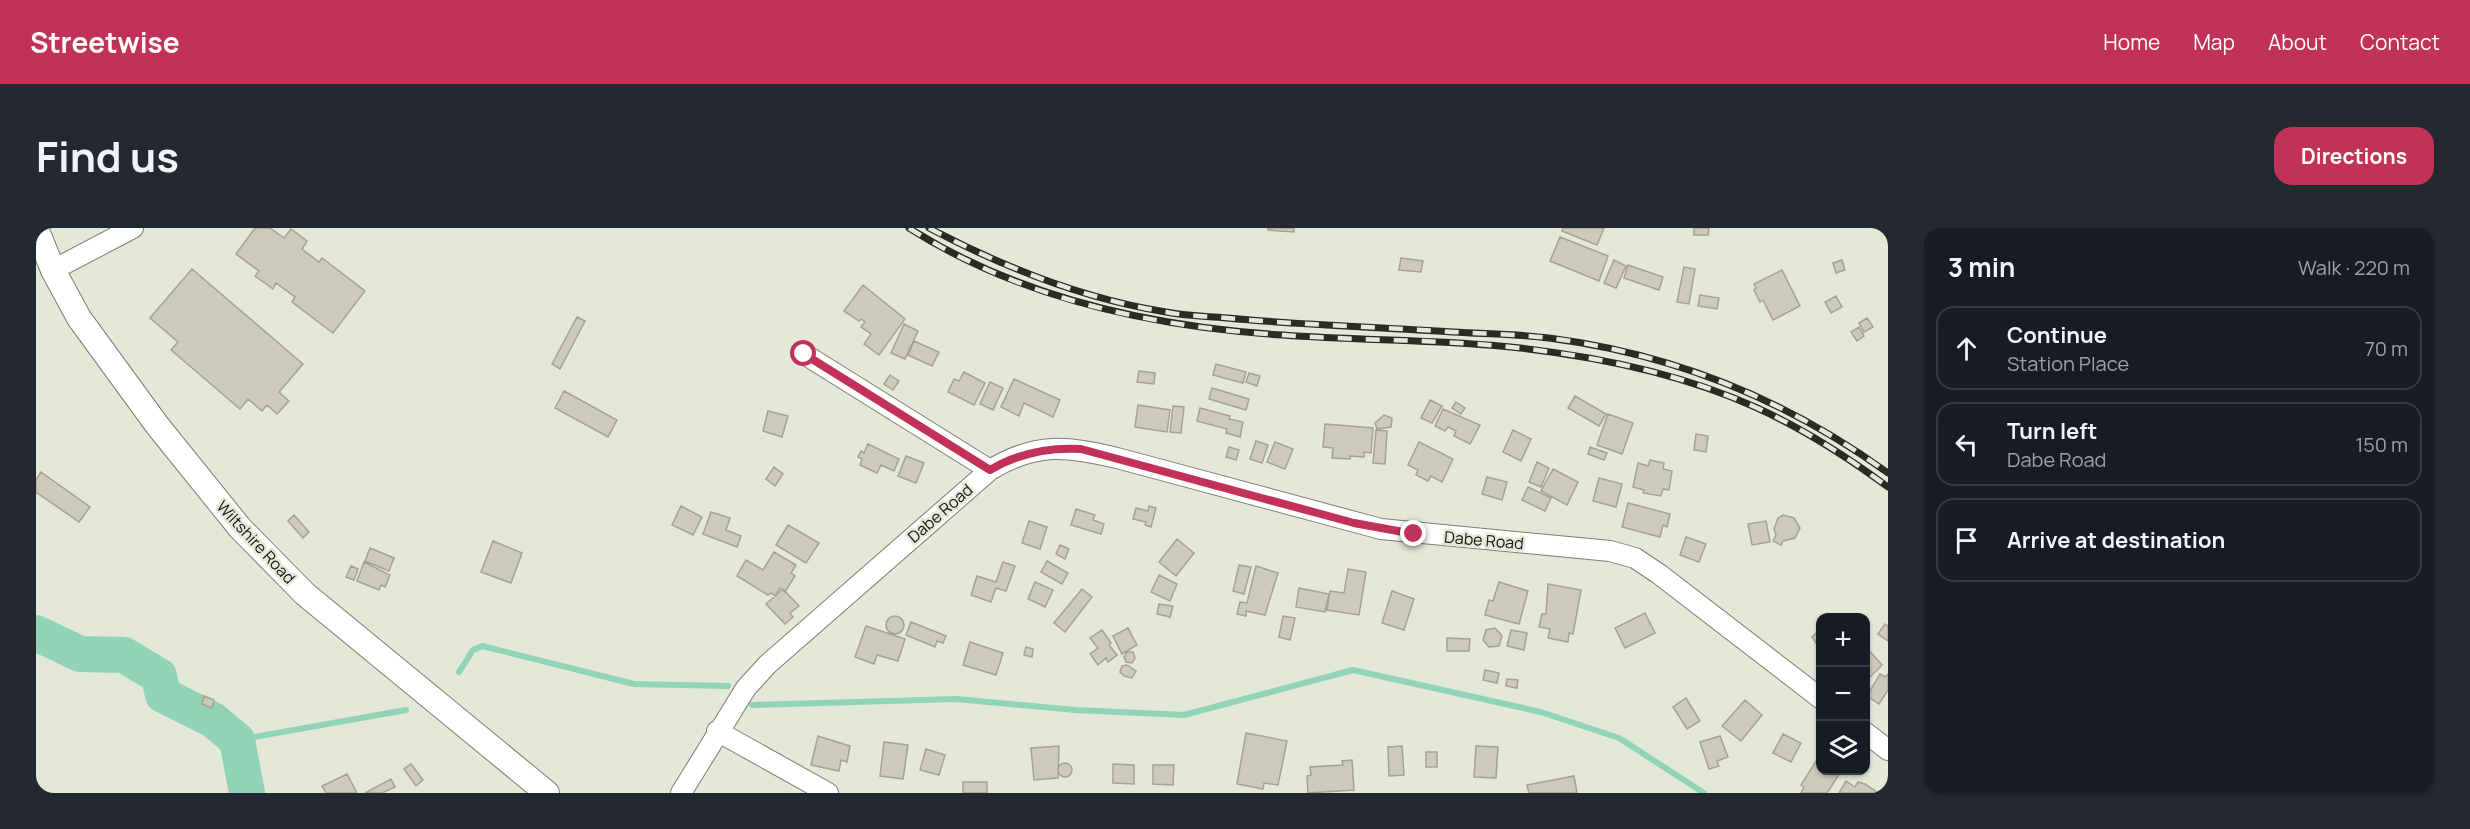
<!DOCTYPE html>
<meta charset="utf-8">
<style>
:root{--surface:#171b24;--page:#242831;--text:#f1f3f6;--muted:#9ea1a6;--line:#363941;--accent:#c23258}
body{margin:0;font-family:Manrope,sans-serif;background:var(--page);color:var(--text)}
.controls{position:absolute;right:18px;bottom:18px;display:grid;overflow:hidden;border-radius:12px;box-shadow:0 2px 4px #0004}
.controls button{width:54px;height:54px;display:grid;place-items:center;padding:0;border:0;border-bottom:2px solid var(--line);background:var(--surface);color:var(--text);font:30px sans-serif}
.stop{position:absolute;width:18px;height:18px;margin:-14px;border:4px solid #c23258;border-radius:50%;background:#fff}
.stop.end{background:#c23258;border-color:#fff;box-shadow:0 2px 6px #0008}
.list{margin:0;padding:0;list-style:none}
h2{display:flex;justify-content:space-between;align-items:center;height:78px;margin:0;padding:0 24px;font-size:26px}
h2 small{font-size:20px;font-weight:400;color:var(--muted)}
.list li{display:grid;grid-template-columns:39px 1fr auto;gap:18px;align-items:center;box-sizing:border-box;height:84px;margin:0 12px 12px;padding:0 12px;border:2px solid var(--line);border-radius:18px}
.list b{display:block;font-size:22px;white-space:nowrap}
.list p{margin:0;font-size:20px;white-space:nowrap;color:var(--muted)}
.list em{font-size:20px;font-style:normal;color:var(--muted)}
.icon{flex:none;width:33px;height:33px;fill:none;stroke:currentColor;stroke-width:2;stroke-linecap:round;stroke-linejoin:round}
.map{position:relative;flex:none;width:1852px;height:565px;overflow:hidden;border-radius:18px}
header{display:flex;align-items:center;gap:36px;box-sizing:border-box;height:84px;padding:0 30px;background:var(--accent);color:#fff}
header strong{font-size:28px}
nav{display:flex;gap:33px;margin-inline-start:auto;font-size:21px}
.intro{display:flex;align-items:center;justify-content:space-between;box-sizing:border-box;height:144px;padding:0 36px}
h1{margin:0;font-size:42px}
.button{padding:15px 27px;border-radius:18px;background:var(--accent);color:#fff;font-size:21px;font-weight:700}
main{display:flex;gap:36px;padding:0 36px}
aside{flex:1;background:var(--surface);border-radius:18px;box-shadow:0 2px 4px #0004}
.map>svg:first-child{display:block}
</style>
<header>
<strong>Streetwise</strong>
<nav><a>Home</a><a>Map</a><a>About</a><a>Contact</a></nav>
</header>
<div class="intro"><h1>Find us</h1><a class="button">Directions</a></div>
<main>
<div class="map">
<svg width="1852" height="565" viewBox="0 0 1852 565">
<rect width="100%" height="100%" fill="#e3e8d8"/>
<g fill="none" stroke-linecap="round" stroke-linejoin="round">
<path stroke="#90d3b6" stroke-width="6" d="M423 444 437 422 446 418 598 456 692 458
M716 477 920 471 1040 482 1148 487 1317 442 1505 484 1583 510 1668 565
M201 512 370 482"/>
<path stroke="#90d3b6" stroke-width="36" d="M0 405 44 426 88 427 123 448 127 467 177 492 201 512 211 565"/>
</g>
<path fill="#cdcaba" stroke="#a5a292" stroke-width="1.5" d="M219 0H234L248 10 255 1 271 13 266 21 283 34 286 30 329 63 297 105 256 74 259 69 240 55 237 61 219 48 223 43 200 26Z
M1232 0H1258V4L1232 2Z
M1527 0H1568L1561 17 1526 3Z
M1658 0H1673L1672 7H1658Z
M1524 9 1572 28 1563 53 1514 33Z
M1365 30 1387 33 1385 44 1363 42Z
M1578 32 1590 38 1580 60 1568 55Z
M1806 32 1809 42 1800 45 1797 35Z
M1592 37 1627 49 1623 62 1588 50Z
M1648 39 1659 41 1653 76 1641 74Z
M156 41 267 136 243 164 253 173 241 186 231 177 226 183 212 171 204 181 135 122 142 114 114 90Z
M1746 42 1764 78 1737 92 1727 72 1724 74 1718 62 1720 60 1718 56Z
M827 57 869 91 843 127 828 116 835 106 825 99 829 94 825 91 823 93 808 83Z
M1664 67 1683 70 1681 81 1662 78Z
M1800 68 1806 79 1795 85 1789 74Z
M541 89 549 93 524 141 516 136Z
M1831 90 1837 99 1828 104 1823 95Z
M868 96 882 103 869 131 855 125Z
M1823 99 1828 108 1821 113 1815 104Z
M878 113 903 124 896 138 872 127Z
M1180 136 1210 144 1207 155 1177 147Z
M1103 143 1119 145 1118 156 1101 154Z
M928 144 949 155 938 177 912 164 918 151 923 153Z
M1213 145 1224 148 1221 158 1210 154Z
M854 147 863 153 857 162 848 156Z
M978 151 1024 172 1017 189 988 175 983 188 965 179Z
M954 154 967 160 957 182 944 176Z
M1176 160 1213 171 1210 182 1173 171Z
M528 163 581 192 572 209 519 180Z
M1539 168 1570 186 1563 198 1532 180Z
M1394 172 1406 178 1396 195 1385 190Z
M1420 174 1429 180 1425 186 1416 180Z
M1102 177 1134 182 1131 204 1099 199Z
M1137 178 1148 179 1145 205 1134 204Z
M1164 180 1194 188 1193 191 1207 194 1204 209 1190 205 1191 201 1161 193Z
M1407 181 1444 197 1434 216 1418 208 1420 203 1412 199 1409 203 1399 198Z
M732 183 752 188 746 209 727 203Z
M1572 186 1597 195 1586 226 1561 217Z
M1348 187 1356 190 1355 199 1341 201 1339 195Z
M1289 196 1337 200 1335 225 1328 224V229L1314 228V231L1296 230 1297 220 1287 219Z
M1340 202 1351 203 1349 236 1337 235Z
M1477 202 1495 211 1485 233 1467 224Z
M1660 206 1672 208 1670 224 1658 222Z
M1220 213 1232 217 1226 235 1214 231Z
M1239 214 1257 221 1249 241 1231 234Z
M1383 214 1417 231 1406 254 1395 248 1392 253 1380 247 1382 242 1372 237Z
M832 216 863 231 858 243 845 237 841 245 824 237 826 231 822 229 825 223 828 225Z
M1193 219 1203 222 1200 232 1190 229Z
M1554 219 1571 225 1568 232 1552 226Z
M870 228 888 235 880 255 862 248Z
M1614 232 1628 235 1627 241 1636 243 1633 262 1627 261 1625 268 1607 265 1608 262 1597 259 1602 235 1612 238Z
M1501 234 1513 240 1505 259 1493 254Z
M738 239 747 246 739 258 730 251Z
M1517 241 1542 254 1531 277 1505 263Z
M5 244 54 279 43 294 0 264V252Z
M1451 249 1471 254 1466 272 1446 266Z
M1563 250 1586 256 1580 279 1557 273Z
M1492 259 1515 270 1509 283 1486 272Z
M1592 275 1634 286 1631 299 1627 297 1624 309 1586 299Z
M645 278 666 289 657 307 636 297Z
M1113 278 1120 280 1115 299 1109 297 1110 294 1097 291 1100 280 1112 283Z
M1040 281 1059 287 1057 292 1068 296 1065 306 1035 297Z
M675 284 694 290 690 302 705 308 701 319 667 306Z
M258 287 273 304 267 310 252 293Z
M1747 287 1758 290 1764 300 1759 310 1747 313 1745 317 1737 313 1740 307 1738 301 1742 290Z
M993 293 1011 299 1004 321 986 315Z
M1730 293 1734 314 1716 317 1712 296Z
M752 297 783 315 770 335 740 317Z
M1650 309 1670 316 1663 334 1644 327Z
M1141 311 1158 325 1140 348 1123 334Z
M457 313 486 325 475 355 445 344Z
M1024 317 1033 321 1029 331 1020 326Z
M334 320 358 330 353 343 329 333Z
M738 324 760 337 755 345 759 348 749 364 744 360 739 368 735 365 732 367 701 348 710 332 727 342Z
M1011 333 1032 345 1026 356 1005 344Z
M328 334 354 347 349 359 345 357 343 362 321 353Z
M967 334 979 338 970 363 960 360 955 374 935 367 941 348 960 354Z
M1203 337 1215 339 1208 366 1197 363Z
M315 338 322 341 318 352 310 349Z
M1220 338 1242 345 1232 377 1229 387 1210 383V388L1201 386 1204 374 1211 375Z
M1312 341 1330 344 1323 387 1291 382 1294 363 1308 365Z
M1123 347 1141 356 1134 373 1115 364Z
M999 354 1017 362 1009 379 992 371Z
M1463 354 1492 363 1483 396 1449 387 1453 372 1457 373Z
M1512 356 1545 362 1537 406 1533 405 1532 414 1512 410 1514 401 1503 399 1506 386H1510Z
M1263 360 1293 366 1289 384 1260 379Z
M747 361 763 378 754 385 757 389 749 396 730 376Z
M1046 361 1056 369 1029 404 1018 395Z
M1356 363 1378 371 1368 402 1346 395Z
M1123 376 1137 378 1134 389 1121 386Z
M1609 385 1619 405 1589 420 1579 400Z
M850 397a9 9 0 1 1 18 0a9 9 0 1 1-18 0Z
M1247 388 1259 390 1254 412 1243 409Z
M875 394 910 408 907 415 901 413 899 419 870 407Z
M1849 396 1852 398V413L1842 406Z
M830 398 869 411 862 433 841 427 838 436 819 429Z
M1092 400 1101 417 1086 426 1077 408Z
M1459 400 1466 408 1463 418 1453 419 1447 412 1450 402Z
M1066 402 1075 415 1073 417 1081 427 1072 434 1070 430 1062 437 1054 426 1062 420 1054 410Z
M1475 402 1491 405 1488 422 1471 418Z
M1784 402V421L1776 409Z
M1411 410 1434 411 1433 423H1411Z
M934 414 967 425 960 447 927 437Z
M990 419 997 421 996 429 988 427Z
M1830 419 1846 437 1830 453Z
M1091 424H1097L1099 430 1096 435 1090 434 1088 429Z
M1091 437 1100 443 1096 450 1088 448 1084 444 1086 438Z
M1449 442 1463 445 1461 455 1447 452Z
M1844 446 1849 449 1852 446V462L1843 476 1831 468Z
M1471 451 1482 452 1481 460 1470 458Z
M168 468 178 472 176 480 166 476Z
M1650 470 1664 493 1651 501 1637 479Z
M1709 472 1726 487 1705 513 1686 498Z
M1210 505 1251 513 1242 557 1228 555 1227 561 1201 556Z
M1747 506 1765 515 1755 534 1737 525Z
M782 508 814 518 811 534 805 532 803 543 775 537Z
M1684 508 1692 529 1681 533 1683 538 1673 541 1664 514Z
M848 514 872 517 867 551 844 548Z
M1023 518 1022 550 998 552 995 520Z
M1366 518 1368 547 1353 548 1352 519Z
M1440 518 1462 519 1460 550 1438 549Z
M890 521 909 527 903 547 884 542Z
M1390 524H1401V539H1390Z
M1782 530 1784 532V542H1800L1804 545 1791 565H1765L1768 559 1765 557Z
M1316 532 1318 562 1272 565 1271 548 1275 547 1274 539 1307 537 1306 533Z
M1022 542a7 7 0 1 1 14 0a7 7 0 1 1-14 0Z
M375 536 387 552 380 558 368 541Z
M1077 536 1098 537V556L1077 555Z
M1117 537H1138L1137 557 1117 556Z
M311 546 321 565H290L286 558Z
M1538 548 1541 565H1493L1491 557Z
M355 551 359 559 346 565H329Z
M1810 553 1819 559 1822 554 1829 556 1842 565H1803Z
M927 554H951V565H927Z"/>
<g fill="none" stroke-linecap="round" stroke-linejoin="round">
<g stroke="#7a7f70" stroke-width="22">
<path id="minor" d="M17 42 97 0
M768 126 954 242
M681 503 792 565
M1830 505 1852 522
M645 565 710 460 732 436 954 242C1000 214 1031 218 1081 230L1345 301 1574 323 1599 330 1623 346 1784 470"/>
</g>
<g stroke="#7a7f70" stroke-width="26">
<path id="tertiary" d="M0 0 17 42 43 90 121 197 204 300 269 366 511 565"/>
</g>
<use href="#minor" stroke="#fff" stroke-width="20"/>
<use href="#tertiary" stroke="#fff" stroke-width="24"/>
<g stroke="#292b24" stroke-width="7">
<path id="rail" d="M873 0C985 71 1116 99 1247 107 1326 113 1405 111 1484 120 1563 129 1646 146 1719 179 1766 200 1810 228 1852 259
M893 0C967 39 1048 71 1130 84 1150 88 1171 88 1191 90 1266 97 1342 99 1417 104 1449 106 1482 106 1513 110 1637 126 1751 172 1852 245"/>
</g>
<use href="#rail" stroke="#e3e8d8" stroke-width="4.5" stroke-dasharray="14" stroke-linecap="butt"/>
</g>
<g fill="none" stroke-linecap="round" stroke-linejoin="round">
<path stroke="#c23258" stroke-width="8" d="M768 126 954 242C983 225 1012 219 1045 221L1318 295 1378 306"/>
</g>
<g text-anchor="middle" stroke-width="5" stroke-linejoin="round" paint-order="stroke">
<g font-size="16" fill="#13150f" stroke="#e3e8d8">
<text transform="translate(904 285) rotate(-41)" y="6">Dabe Road</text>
<text transform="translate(1448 312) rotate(5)" y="6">Dabe Road</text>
<text transform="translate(220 314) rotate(47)" y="6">Wiltshire Road</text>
</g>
</g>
</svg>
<div class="controls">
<button>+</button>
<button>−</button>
<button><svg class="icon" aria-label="layers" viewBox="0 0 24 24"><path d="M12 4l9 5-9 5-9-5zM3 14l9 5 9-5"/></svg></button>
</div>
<div class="stop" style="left:768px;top:126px"></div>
<div class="stop end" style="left:1378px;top:306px"></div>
</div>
<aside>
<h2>3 min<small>Walk · 220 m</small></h2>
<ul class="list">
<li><svg class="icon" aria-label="ahead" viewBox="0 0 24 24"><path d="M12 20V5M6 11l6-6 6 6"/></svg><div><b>Continue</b><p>Station Place</p></div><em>70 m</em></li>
<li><svg class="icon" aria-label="left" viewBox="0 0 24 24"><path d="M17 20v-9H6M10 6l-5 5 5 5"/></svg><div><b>Turn left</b><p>Dabe Road</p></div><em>150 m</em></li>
<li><svg class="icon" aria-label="arrive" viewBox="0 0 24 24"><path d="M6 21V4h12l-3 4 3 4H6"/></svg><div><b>Arrive at destination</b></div></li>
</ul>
</aside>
</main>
